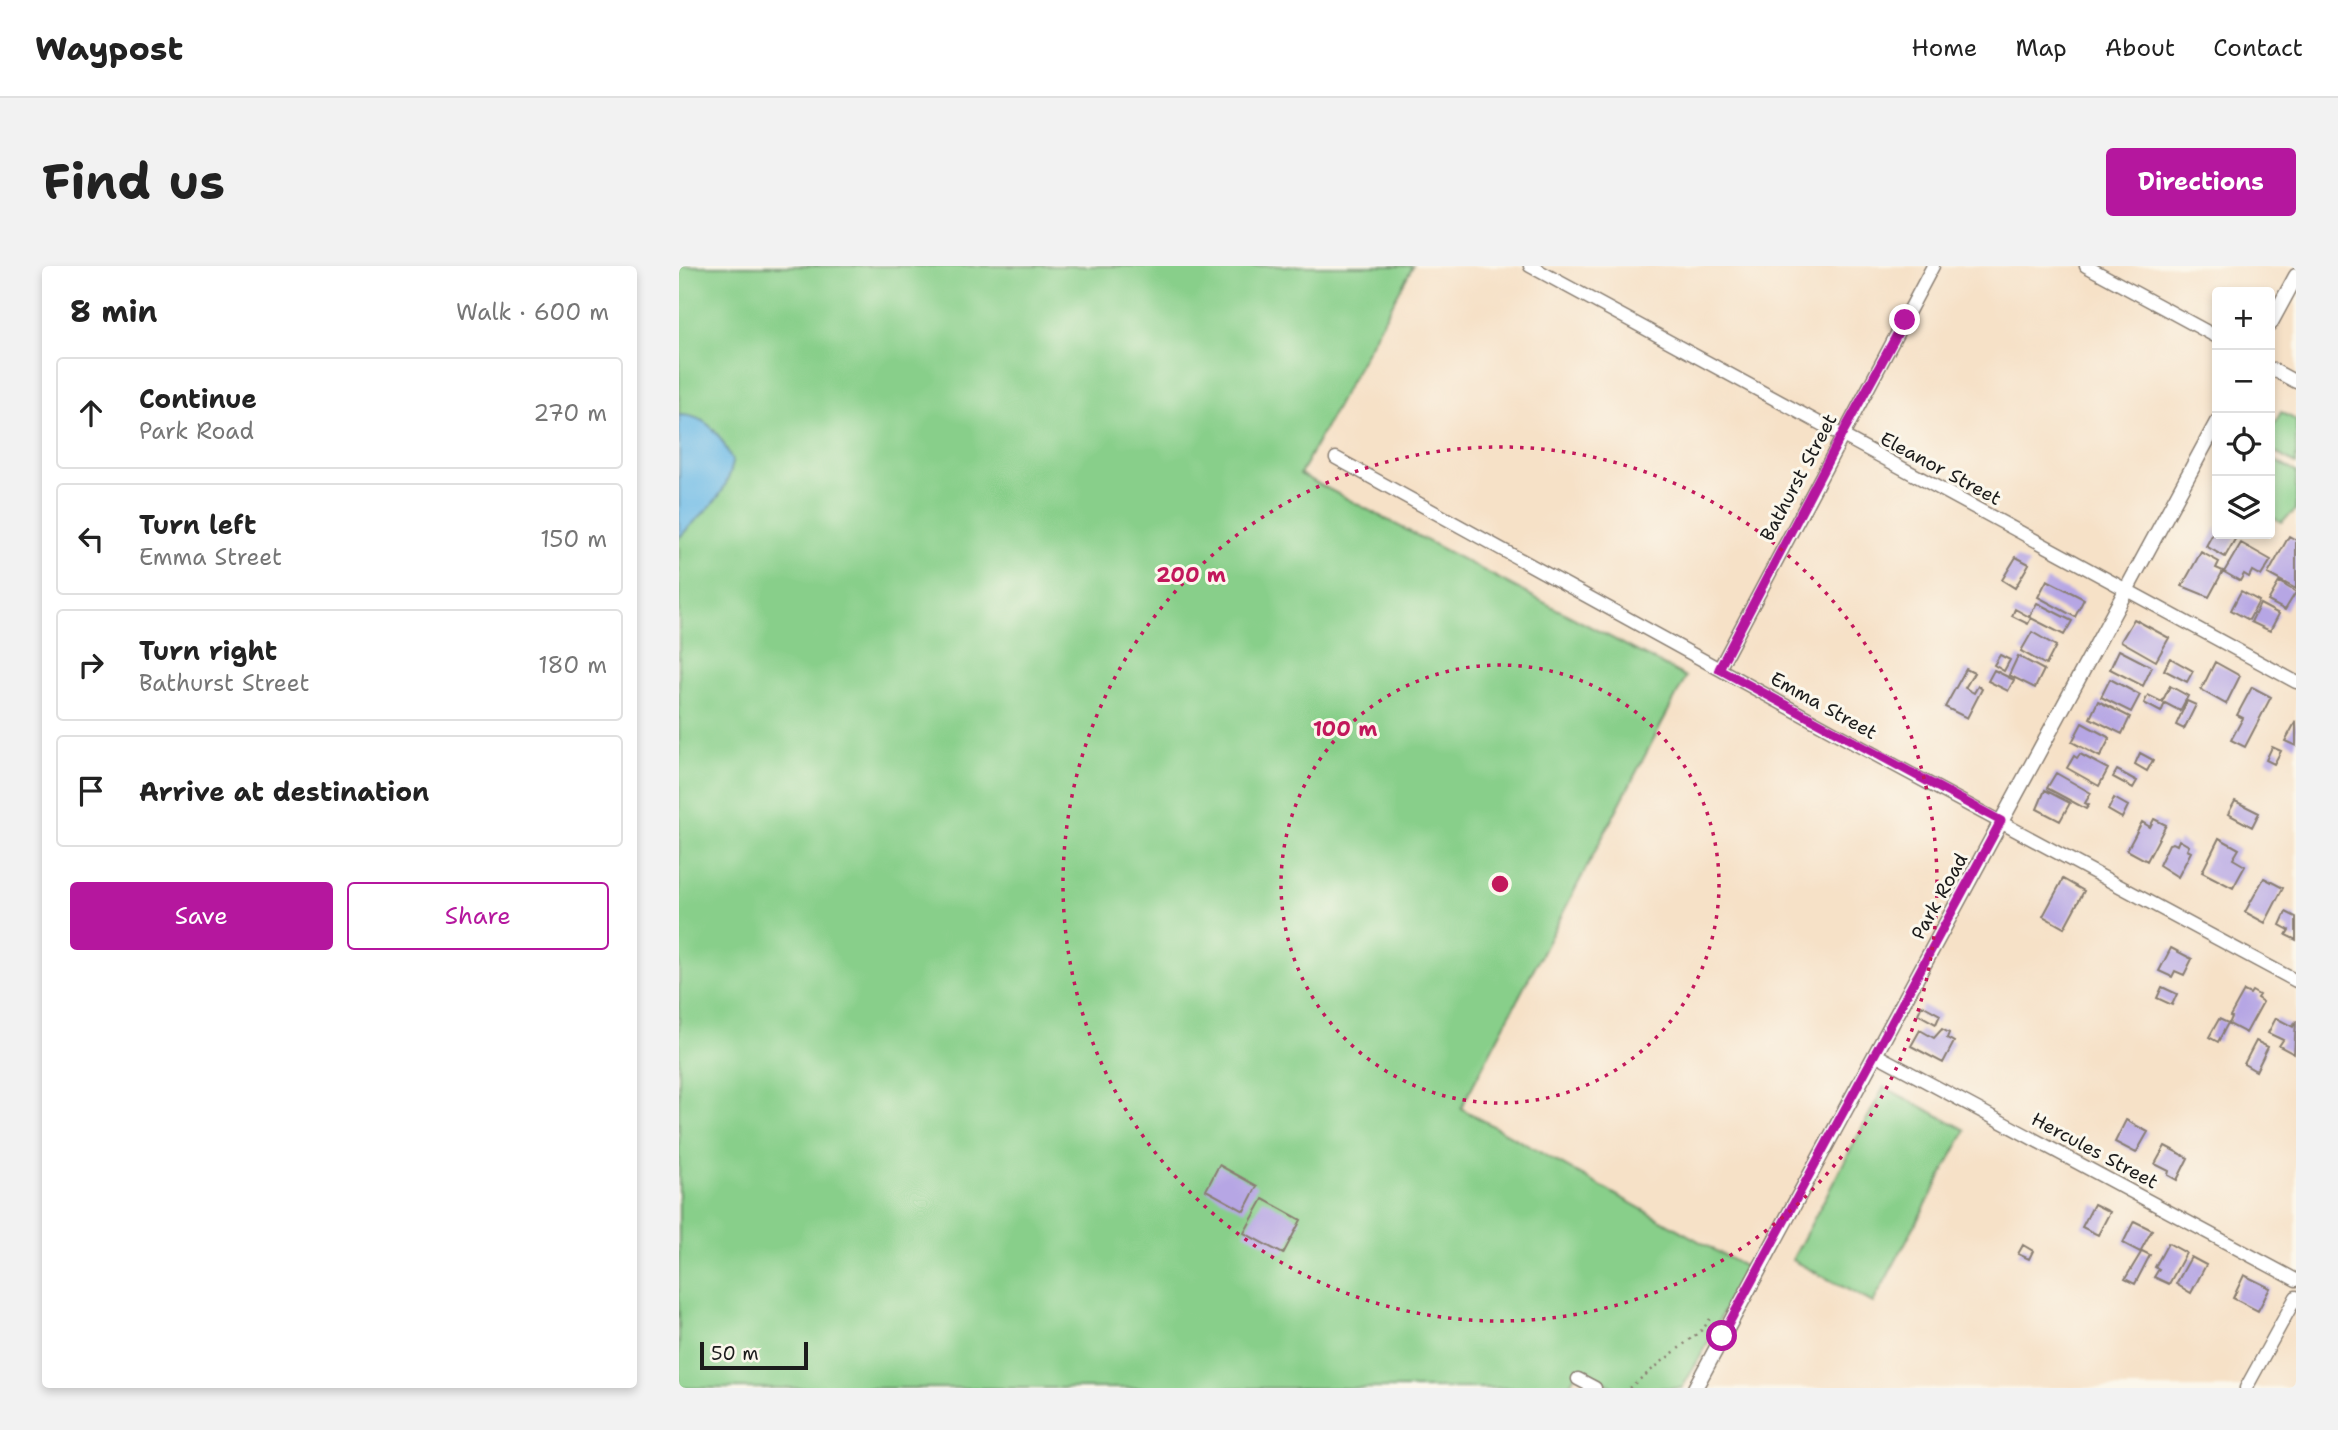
<!DOCTYPE html>
<meta charset="utf-8">
<style>
:root{--surface:#fff;--page:#f2f2f2;--text:#222;--muted:#767676;--line:#e0e0e0;--accent:#b5179e}
body{margin:0;font-family:"Shantell Sans",sans-serif;background:var(--page);color:var(--text)}
.controls{position:absolute;right:21px;top:21px;display:grid;overflow:hidden;border-radius:7px;box-shadow:0 4px 10px #0003}
.controls button{width:63px;height:63px;display:grid;place-items:center;padding:0;border:0;border-bottom:2px solid var(--line);background:var(--surface);color:var(--text);font:35px sans-serif}
.scale{position:absolute;left:21px;bottom:18px;width:108px;box-sizing:border-box;padding-left:7px;border:4px solid #1c1c1c;border-top:0;font-size:19px;line-height:24px;white-space:nowrap;color:#1c1c1c;-webkit-text-stroke:5px #fbf7ec;paint-order:stroke}
.stop{position:absolute;width:21px;height:21px;margin:-16px;border:5px solid #b5179e;border-radius:50%;background:#fff}
.stop.end{background:#b5179e;border-color:#fff;box-shadow:0 2px 7px #0008}
.list{margin:0;padding:0;list-style:none}
h2{display:flex;justify-content:space-between;align-items:center;height:91px;margin:0;padding:0 28px;font-size:30px}
h2 small{font-size:23px;font-weight:400;color:var(--muted)}
.list li{display:grid;grid-template-columns:46px 1fr auto;gap:21px;align-items:center;box-sizing:border-box;height:112px;margin:0 14px 14px;padding:0 14px;border:2px solid var(--line);border-radius:7px}
.list b{display:block;font-size:26px;white-space:nowrap}
.list p{margin:0;font-size:23px;white-space:nowrap;color:var(--muted)}
.list em{font-size:23px;font-style:normal;color:var(--muted)}
.actions{display:flex;gap:14px;padding:21px 28px}
.actions a{flex:1;padding:16px 0;border:2px solid var(--accent);border-radius:7px;text-align:center;font-size:24px;color:var(--accent)}
.actions .main{background:var(--accent);color:#fff}
.icon{flex:none;width:38px;height:38px;fill:none;stroke:currentColor;stroke-width:2;stroke-linecap:round;stroke-linejoin:round}
.map{position:relative;flex:none;width:1617px;height:1122px;overflow:hidden;border-radius:7px}
header{display:flex;align-items:center;gap:42px;box-sizing:border-box;height:98px;padding:0 35px;background:var(--surface);border-bottom:2px solid var(--line)}
header strong{font-size:33px}
nav{display:flex;gap:38px;margin-inline-start:auto;font-size:24px}
.intro{display:flex;align-items:center;justify-content:space-between;box-sizing:border-box;height:168px;padding:0 42px}
h1{margin:0;font-size:49px}
.button{padding:18px 32px;border-radius:7px;background:var(--accent);color:#fff;font-size:24px;font-weight:700}
main{display:flex;gap:42px;padding:0 42px}
aside{flex:1;background:var(--surface);border-radius:7px;box-shadow:0 4px 10px #0003}
.map>svg:first-child{display:block}
</style>
<header>
<strong>Waypost</strong>
<nav><a>Home</a><a>Map</a><a>About</a><a>Contact</a></nav>
</header>
<div class="intro"><h1>Find us</h1><a class="button">Directions</a></div>
<main>
<aside>
<h2>8 min<small>Walk · 600 m</small></h2>
<ul class="list">
<li><svg class="icon" aria-label="ahead" viewBox="0 0 24 24"><path d="M12 20V5M6 11l6-6 6 6"/></svg><div><b>Continue</b><p>Park Road</p></div><em>270 m</em></li>
<li><svg class="icon" aria-label="left" viewBox="0 0 24 24"><path d="M17 20v-9H6M10 6l-5 5 5 5"/></svg><div><b>Turn left</b><p>Emma Street</p></div><em>150 m</em></li>
<li><svg class="icon" aria-label="right" viewBox="0 0 24 24"><path d="M7 20v-9h11M14 6l5 5-5 5"/></svg><div><b>Turn right</b><p>Bathurst Street</p></div><em>180 m</em></li>
<li><svg class="icon" aria-label="arrive" viewBox="0 0 24 24"><path d="M6 21V4h12l-3 4 3 4H6"/></svg><div><b>Arrive at destination</b></div></li>
</ul>
<div class="actions"><a class="main">Save</a><a>Share</a></div>
</aside>
<div class="map">
<svg width="1617" height="1122" viewBox="0 0 1617 1122">
<rect width="100%" height="100%" fill="#fbf7ec"/>
<filter id="ink" filterUnits="userSpaceOnUse"><feTurbulence type="fractalNoise" baseFrequency=".0143" numOctaves="2"/><feDisplacementMap in="SourceGraphic" scale="14" xChannelSelector="R" yChannelSelector="G"/><feConvolveMatrix kernelMatrix="1 2 1 2 8 2 1 2 1" color-interpolation-filters="sRGB"/></filter>
<filter id="wash" filterUnits="userSpaceOnUse"><feTurbulence type="fractalNoise" baseFrequency=".00686" numOctaves="4" result="noise"/><feDisplacementMap in="SourceGraphic" scale="28" xChannelSelector="R" yChannelSelector="G"/><feGaussianBlur stdDeviation="1.57" result="paint"/><feColorMatrix in="noise" values="0 0 0 0 0 0 0 0 0 0 0 0 0 0 0 0 0 1.4 0 .05"/><feComposite in="paint" operator="in"/></filter>
<g filter="url(#wash)">
<rect width="100%" height="100%" fill="#f6e1c7"/>
<path fill="#88cf8a" stroke="#527653" stroke-width="2" d="M0 0H734L621 208 1007 411 782 842 1066 1001 1029 1077 1003 1122H937L899 1104 891 1118 894 1122H0Z
M1602 146 1617 154V198L1591 184V166Z
M1591 192 1617 206V244L1602 256 1591 250Z
M1205 821 1287 864 1194 1037 1113 994Z"/>
<path fill="#6cbae6" stroke="#446b81" stroke-width="2" d="M0 149C30 149 43 171 54 197 44 238 25 243 0 272Z"/>
<g id="blocks">
<path fill="#b6a6e4" d="M1538 260V268H1559L1546 291 1527 280Z
M1610 270 1617 274V323L1589 308Z
M1562 277 1592 294 1582 310 1573 305 1570 311 1565 308 1561 315 1545 306Z
M1522 286 1540 296 1537 302 1544 305 1530 331 1503 320Z
M1337 291 1350 298 1336 322 1323 314Z
M1368 314 1405 333 1396 351 1359 331Z
M1600 316 1617 326 1606 344 1589 335Z
M1562 325 1580 335 1570 354 1552 344Z
M1358 337 1393 355 1385 369 1350 351Z
M1581 338 1600 348 1591 365 1572 356Z
M1336 343 1352 352 1349 358 1333 350Z
M1455 353 1490 372 1477 395 1442 375Z
M1353 366 1377 380 1367 399 1342 385Z
M1440 384 1473 401 1464 420 1431 403Z
M1321 389 1331 394 1325 405 1315 399Z
M1339 390 1365 404 1356 422 1330 409Z
M1491 392 1514 405 1508 416 1485 404Z
M1536 396 1561 410 1547 438 1522 424Z
M1287 403 1295 407 1286 422 1295 427 1299 420 1303 423 1288 452 1266 441Z
M1315 404 1335 414 1329 425 1309 415Z
M1431 413 1461 429 1452 446 1422 431Z
M1491 420 1509 430 1501 445 1486 437 1482 446 1465 437 1469 429 1483 436Z
M1573 421 1592 431 1566 481 1552 474 1564 452 1558 449Z
M1419 435 1451 451 1443 468 1411 452Z
M1508 435 1517 439 1505 463 1497 459Z
M1617 455V480L1606 475Z
M1403 457 1431 472 1421 491 1393 476Z
M1593 481 1602 485 1595 498 1587 494Z
M1461 487 1474 494 1468 505 1456 498Z
M1401 488 1429 503 1420 520 1388 502 1395 490 1398 492Z
M1438 504 1458 515 1454 522 1434 511Z
M1377 507 1412 527 1406 537 1410 539 1407 543 1368 522Z
M1366 524 1391 537 1381 555 1358 543Z
M1435 532 1449 540 1443 552 1429 544Z
M1556 535 1580 547 1573 561 1549 548Z
M1475 553 1487 559 1468 595 1448 584 1463 556 1471 561Z
M1540 572 1560 583 1554 593 1566 600 1554 622 1523 606Z
M1500 574 1510 580 1508 584 1512 586 1499 611 1480 599 1490 578 1494 577 1498 579Z
M1585 612 1604 622 1586 657 1566 646Z
M1384 613 1405 625 1385 662 1364 650Z
M1607 646 1617 651V674L1607 669 1610 664 1601 659Z
M1492 682 1513 693 1505 709 1496 705 1493 711 1480 705Z
M1483 721 1498 728 1493 739 1478 732Z
M1565 725 1571 728 1573 725 1580 729 1578 732 1584 736 1567 767 1550 758 1553 751 1551 750Z
M1243 739 1261 749 1257 758 1239 748Z
M1597 752 1614 761 1617 755 1615 788 1600 780 1604 774 1589 767Z
M1540 753 1549 757 1539 776 1530 771Z
M1263 763 1270 767 1268 772 1275 776 1264 797 1232 780 1241 764 1255 772Z
M1577 775 1589 781 1577 805 1565 798Z
M1447 854 1469 866 1457 887 1436 876Z
M1486 880 1509 892 1498 914 1489 909 1490 905 1476 898Z
M540 899 578 920 565 945 527 924Z
M584 933 622 954 604 988 565 967Z
M1415 938 1431 946 1419 969 1403 961Z
M1455 955 1473 964 1461 986 1444 977Z
M1489 977 1507 987 1490 1018 1475 1011 1480 1003 1476 1001Z
M1344 979 1354 985 1350 993 1339 988Z
M1463 985 1471 989 1456 1018 1446 1013Z
M1512 991 1527 999 1512 1027 1497 1018Z
M1565 1009 1591 1022 1579 1045 1554 1032Z"/>
</g>
</g>
<g filter="url(#ink)">
<use href="#blocks" fill-opacity="0" stroke="#897e72" stroke-width="2"/>
<g fill="none" stroke-linecap="round" stroke-linejoin="round">
<g stroke="#897e72" stroke-width="15">
<path id="minor" d="M851 0 1617 416
M1407 0 1538 71
M1591 102 1617 116
M657 192 1180 480 1617 715
M1040 403 1254 0
M1196 788 1617 1014
M899 1113 916 1122
M1567 1122 1617 1031"/>
</g>
<g stroke="#897e72" stroke-width="17">
<path id="tertiary" d="M1591 58 1617 10
M1016 1122 1538 156"/>
</g>
<path stroke="#897e72" stroke-width="2.5" stroke-dasharray="2 5" stroke-linecap="butt" d="M950 1122 1024 1063 1033 1050"/>
<use href="#minor" stroke="#fff" stroke-width="12"/>
<use href="#tertiary" stroke="#fff" stroke-width="14"/>
</g>
</g>
<g fill="none" stroke-linecap="round" stroke-linejoin="round" filter="url(#ink)">
<path stroke="#b5179e" stroke-width="9" d="M1043 1070 1322 555 1040 403 1162 170 1226 54"/>
</g>
<g fill="none" stroke="#c2185b" stroke-width="3.5" stroke-dasharray="3.5 7">
<circle cx="821" cy="618" r="219"/>
<circle cx="821" cy="618" r="437"/>
</g>
<g text-anchor="middle" stroke-width="6" stroke-linejoin="round" paint-order="stroke">
<g font-size="19" fill="#1c1c1c" stroke="#fbf7ec">
<text transform="translate(1262 202) rotate(28)" y="7">Eleanor Street</text>
<text transform="translate(1119 211) rotate(-62)" y="7">Bathurst Street</text>
<text transform="translate(1145 439) rotate(29)" y="7">Emma Street</text>
<text transform="translate(1260 630) rotate(-61)" y="7">Park Road</text>
<text transform="translate(1416 884) rotate(28)" y="7">Hercules Street</text>
</g>
</g>
<circle cx="821" cy="618" r="10" fill="#c2185b" stroke="#fbf7ec" stroke-width="3.5"/>
<g font-size="21" text-anchor="middle" font-weight="bold" fill="#c2185b" stroke="#fbf7ec" stroke-width="6" stroke-linejoin="round" paint-order="stroke">
<text x="512" y="316">200 m</text>
<text x="666" y="470">100 m</text>
</g>
</svg>
<div class="controls">
<button>+</button>
<button>−</button>
<button><svg class="icon" aria-label="locate" viewBox="0 0 24 24"><circle cx="12" cy="12" r="6"/><path d="M12 2v4M12 18v4M2 12h4M18 12h4"/></svg></button>
<button><svg class="icon" aria-label="layers" viewBox="0 0 24 24"><path d="M12 4l9 5-9 5-9-5zM3 14l9 5 9-5"/></svg></button>
</div>
<div class="scale">50 m</div>
<div class="stop" style="left:1043px;top:1070px"></div>
<div class="stop end" style="left:1226px;top:54px"></div>
</div>
</main>
